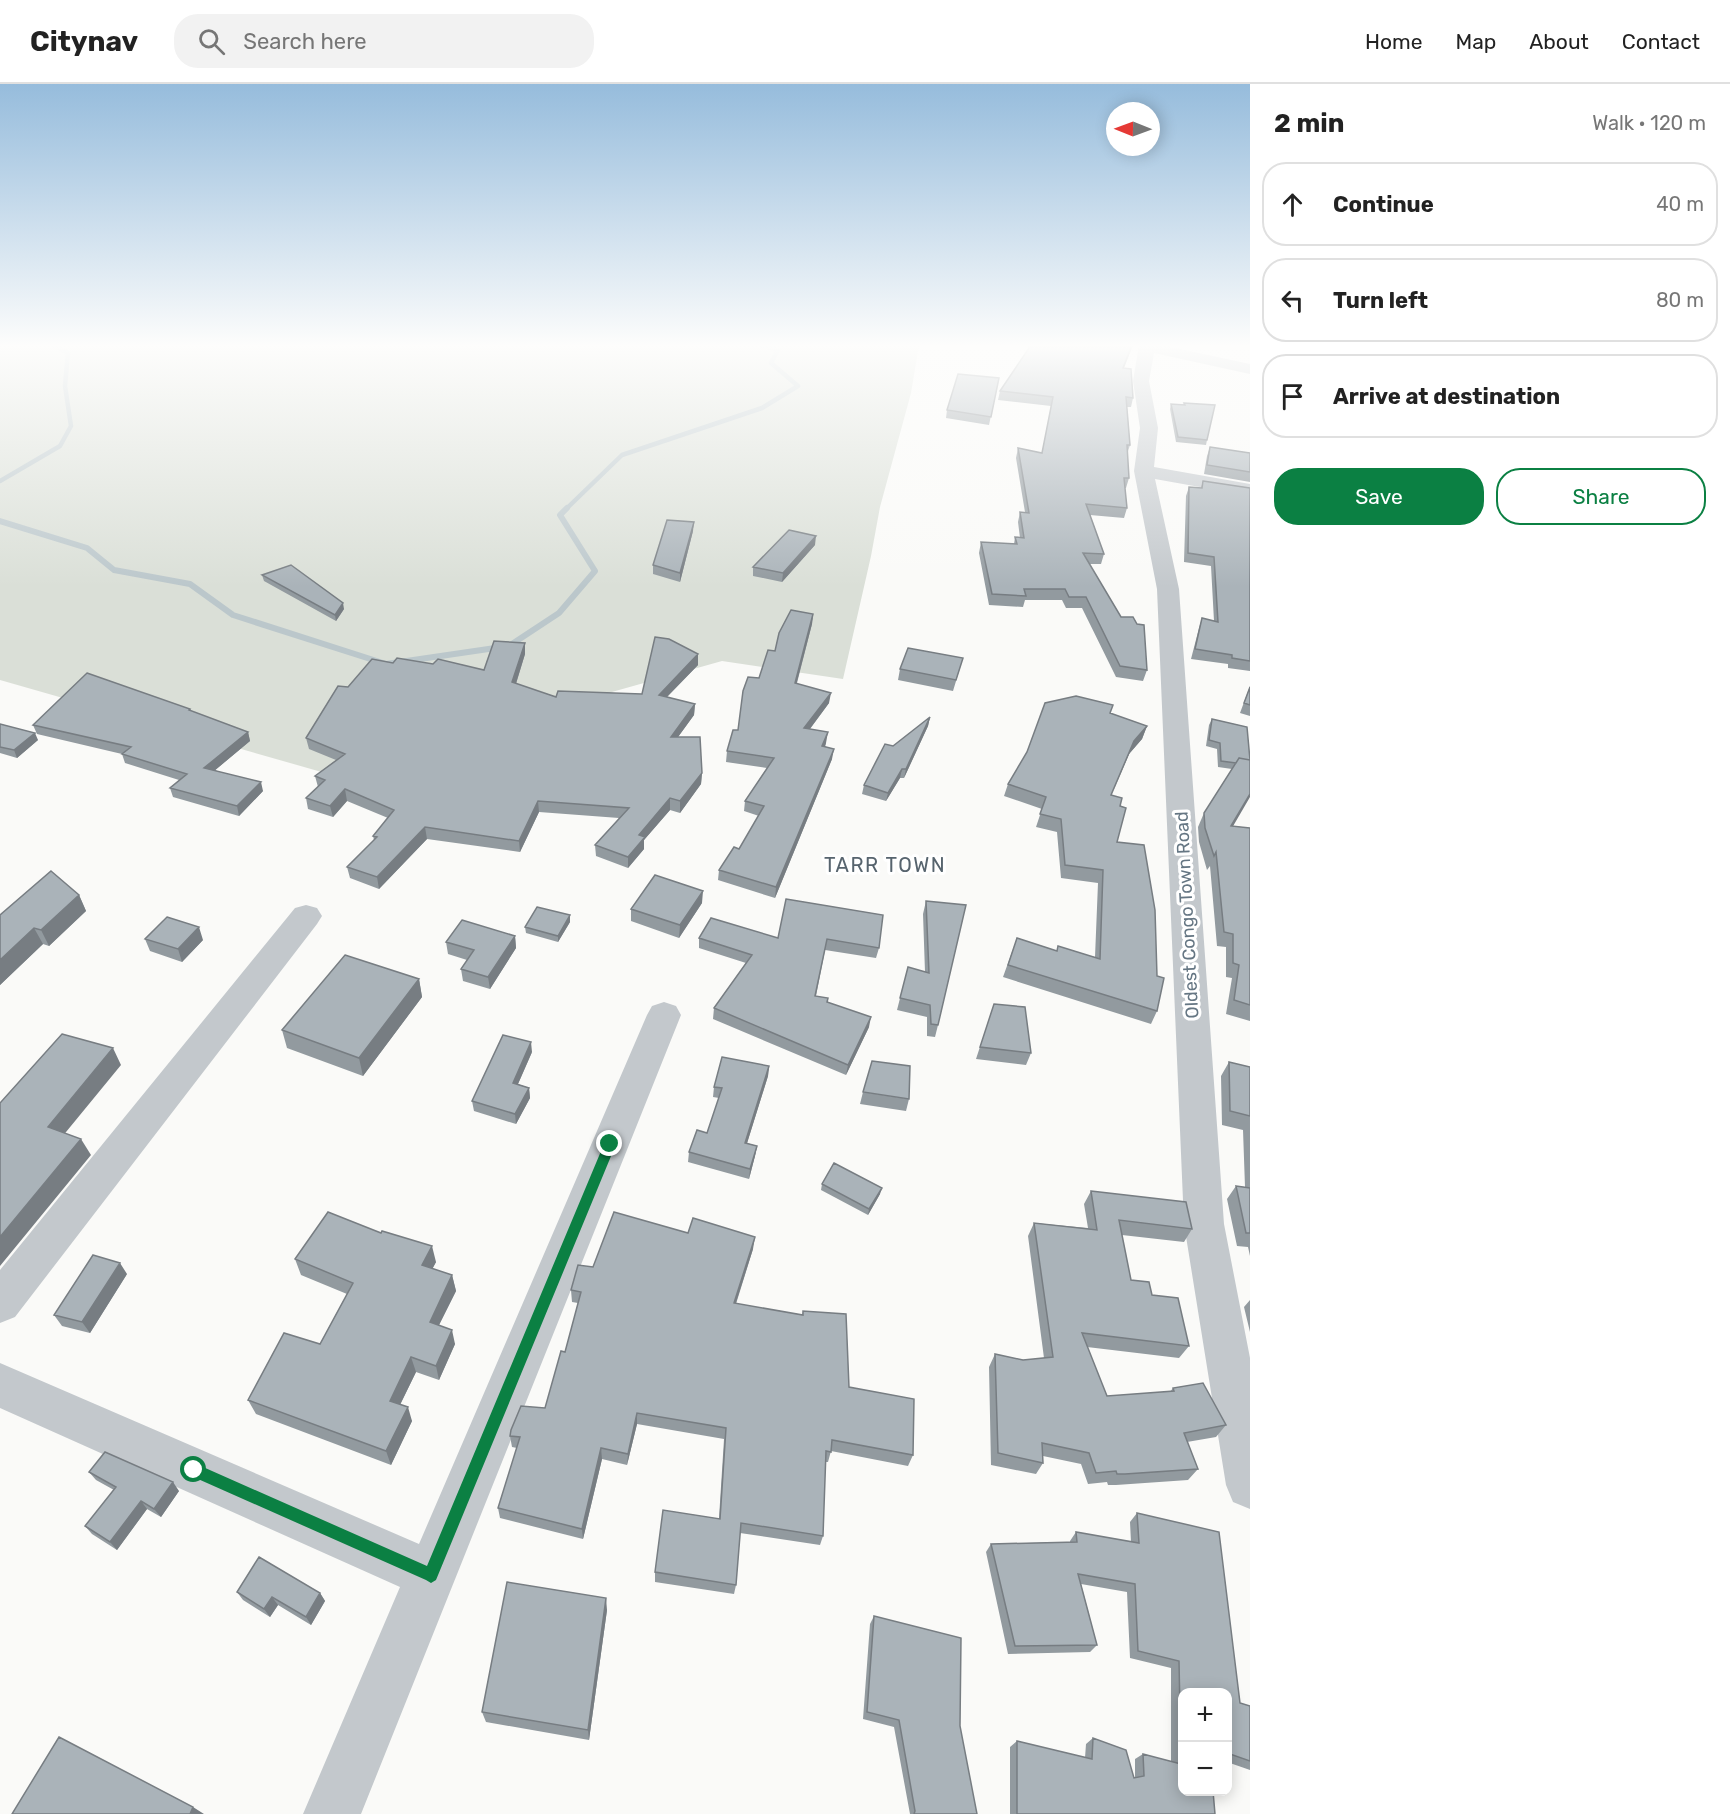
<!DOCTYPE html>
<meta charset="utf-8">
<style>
:root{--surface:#fff;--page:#f2f2f2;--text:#222;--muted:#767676;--line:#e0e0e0;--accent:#0b8043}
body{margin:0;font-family:Rubik,sans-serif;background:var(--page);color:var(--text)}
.controls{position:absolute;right:18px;bottom:18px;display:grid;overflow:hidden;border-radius:12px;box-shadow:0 3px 15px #0003}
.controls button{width:54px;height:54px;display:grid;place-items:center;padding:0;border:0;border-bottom:2px solid var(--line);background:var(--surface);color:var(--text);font:30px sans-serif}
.compass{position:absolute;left:1106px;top:18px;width:54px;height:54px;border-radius:50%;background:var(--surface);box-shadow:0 3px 15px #0003;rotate:271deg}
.stop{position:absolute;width:18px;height:18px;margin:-14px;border:4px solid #0b8043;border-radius:50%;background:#fff}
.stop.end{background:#0b8043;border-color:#fff;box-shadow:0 2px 6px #0008}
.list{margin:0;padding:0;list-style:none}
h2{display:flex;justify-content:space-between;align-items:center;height:78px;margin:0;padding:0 24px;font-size:26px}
h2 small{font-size:20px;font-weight:400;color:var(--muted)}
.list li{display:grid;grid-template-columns:39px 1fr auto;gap:18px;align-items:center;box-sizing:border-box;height:84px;margin:0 12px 12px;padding:0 12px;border:2px solid var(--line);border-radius:24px}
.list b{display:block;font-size:22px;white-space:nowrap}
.list em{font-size:20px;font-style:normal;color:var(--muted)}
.actions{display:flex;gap:12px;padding:18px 24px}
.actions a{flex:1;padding:14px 0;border:2px solid var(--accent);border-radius:24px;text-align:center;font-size:21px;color:var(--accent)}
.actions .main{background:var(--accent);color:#fff}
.icon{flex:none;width:33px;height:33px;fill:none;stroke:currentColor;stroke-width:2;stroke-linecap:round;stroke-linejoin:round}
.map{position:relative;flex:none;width:1250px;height:1730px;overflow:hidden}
header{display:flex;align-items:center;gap:36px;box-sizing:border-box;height:84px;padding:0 30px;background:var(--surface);border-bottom:2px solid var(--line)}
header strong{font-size:28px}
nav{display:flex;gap:33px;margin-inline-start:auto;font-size:21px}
.search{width:420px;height:54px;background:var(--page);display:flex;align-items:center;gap:15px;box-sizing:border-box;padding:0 21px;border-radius:24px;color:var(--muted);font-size:22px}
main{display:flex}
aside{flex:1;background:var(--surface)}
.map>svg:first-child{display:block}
</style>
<header>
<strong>Citynav</strong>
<div class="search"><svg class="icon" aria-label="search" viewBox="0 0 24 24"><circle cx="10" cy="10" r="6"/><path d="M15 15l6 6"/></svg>Search here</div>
<nav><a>Home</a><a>Map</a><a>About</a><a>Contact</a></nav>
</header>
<main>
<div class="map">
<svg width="1250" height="1730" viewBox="0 0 1250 1730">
<rect width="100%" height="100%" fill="#fafaf8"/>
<path fill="#dadfd7" d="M0 261H919L911 309 880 423 871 472 843 595 722 577 325 689 0 596Z"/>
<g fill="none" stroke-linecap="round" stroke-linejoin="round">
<path stroke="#bbc7cb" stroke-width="4.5" d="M0 397 60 362 71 342 65 302 68 269 53 261
M565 426 622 371 762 324 798 302 771 279 778 266 762 261"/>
<path stroke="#bbc7cb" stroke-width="6" d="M0 437 87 464 114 486 190 500 233 531 386 580 509 562 559 529 595 487 560 431 567 424"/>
<path fill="#c3c8cc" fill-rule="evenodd" d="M1139 261H1161L1250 280V290L1154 269 1149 297 1158 344 1154 383 1250 400V412L1155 395 1179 505 1224 1140 1250 1274V1425L1233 1418 1226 1401 1184 1140 1157 505 1134 387 1140 344 1133 297Z
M306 821 317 824 322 832 317 840 15 1233 0 1239V1186L295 824Z
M664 918 676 922 681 931 361 1730H303L400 1503 0 1324V1279L419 1460 647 931 652 922Z"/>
</g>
<path fill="#929a9f" d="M1031 261H1133L1124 284 1133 314 1131 323H1127L1130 361 1127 370 1129 394 1126 404H1125L1127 424 1124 434 1090 431 1104 470 1101 480H1089L1147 586 1143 597 1116 593 1082 524H1066L1062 516H1025L1023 523 989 521 979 469 981 458 1014 460 1015 453 1020 454 1018 438 1020 428H1025L1016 374 1018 364 1042 369 1051 322 998 316 1000 307Z
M999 294 989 341 946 334 947 326Z
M1184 319 1207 356 1206 361 1176 358 1170 325 1171 320 1183 321Z
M1210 363 1250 369V398L1204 390 1207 372Z
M1203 397 1250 404V587L1228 584V580L1191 575 1199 544 1202 534 1214 537 1211 482 1184 478 1186 412 1189 403 1201 404Z
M693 447 680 498 653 490V481Z
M815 461 782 498 753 492V483Z
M262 491 344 525 336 537 264 497Z
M813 530 812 540 797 599 829 619 810 645 826 659 825 663 832 675 775 814 718 796 719 786 739 765 759 732 744 727 745 717 767 684 726 678 727 667 738 646 759 594 775 567Z
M525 559V570L516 600 556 613 642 610 698 570V581L667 613 695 620 694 631 678 653 702 689 701 700 680 729 670 726 644 756V765L628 784 596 772 595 761 619 734 539 728 520 768 427 755 379 805 350 794 347 783 374 756 373 752 388 734 347 717 333 733 308 725 306 714 318 703 315 692 336 676 309 665 306 654 348 603 393 579 433 580 484 586Z
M963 574 953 607 898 596 900 585Z
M1250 602V632L1240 629Z
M190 625 191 627 248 648 250 657 215 686 263 707 239 732 173 713 170 704 179 696 125 679 122 670 37 650 33 641Z
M1110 629 1147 642 1142 655 1129 670 1111 711 1120 722 1117 758 1157 927 1151 940 1003 893 1017 854 1057 867 1095 873 1098 799 1061 794 1057 748 1036 743 1042 725 1004 712 1008 700Z
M930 633 928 642 904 694H900L886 717 862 710 864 701 893 662Z
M1212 635 1247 643 1233 742 1250 744V937L1226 930 1232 894 1226 893V863L1217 862 1210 782 1207 786 1199 758 1198 743 1204 729 1232 685 1218 683 1217 665 1206 662 1209 641Z
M0 640 38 656 17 674 0 669Z
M79 811 86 827 49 862 43 860 0 901V831Z
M786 815 879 864 876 874 825 866 816 912 869 943 846 991 713 935 714 924 746 879 699 864V854H778Z
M926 817 938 941 935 953 927 952V933L897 926 908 883 925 888 923 830Z
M702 819 679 854 631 837V825Z
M570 831V838L558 858 526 849 525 843Z
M515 852 516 864 490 905 463 897 461 885 467 876 448 870 446 858Z
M145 855 203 856 182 878 150 867Z
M419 895 422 913 363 992 287 964 282 946Z
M994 920 1031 969 1026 981 976 975Z
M532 968 518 1000 529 1004 530 1014 516 1040 474 1027 472 1017Z
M1229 978 1250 983V1172L1248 1163 1237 1162 1227 1115 1236 1102 1245 1103 1243 1046 1222 1041 1221 992Z
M769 982 768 992 747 1059 757 1062 755 1072 749 1095 688 1078 689 1068 707 1049 719 1014 713 1013 714 1003Z
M863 1008 909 1015 906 1027 860 1020Z
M822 1100 880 1110 868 1131 821 1106Z
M1091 1107 1192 1145 1184 1158 1122 1151 1131 1196 1152 1211 1189 1262 1179 1274 1087 1263 1107 1312 1170 1308 1173 1304 1226 1341 1216 1353 1187 1358 1198 1385 1188 1396 1116 1401H1108L1107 1398 1088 1400 1081 1380 1043 1372V1379L1036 1390 991 1381 989 1283 995 1270 1023 1276 1044 1274 1028 1152 1034 1139 1088 1144 1084 1120Z
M688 1149 753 1165 736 1220 802 1231 803 1227 849 1303 913 1371 908 1382 831 1367 828 1378H825L823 1452 820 1461 740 1449 736 1501 734 1510 655 1498V1488L719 1434 724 1355 637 1340 627 1381 602 1375 583 1455 500 1434 498 1424 517 1364 512 1363 510 1352 545 1324 565 1268 578 1219 572 1218 571 1206 593 1183Z
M295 1175 436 1178 432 1185 452 1191 456 1207 439 1241 455 1260 439 1296 416 1288 400 1321 412 1337 391 1381 256 1330 248 1316 320 1260 347 1210 301 1191Z
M127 1190 90 1249 62 1242 54 1231Z
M1250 1216V1248L1244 1223Z
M89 1388 179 1407 161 1433 147 1425 117 1466 92 1450 85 1442 114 1406 96 1396Z
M1137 1429 1240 1619 1250 1622V1686L1227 1678V1608H1182L1215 1730H1010V1663L1017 1657 1085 1674 1086 1660 1093 1654 1134 1694 1135 1693V1675L1143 1670 1171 1678V1584L1130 1574 1127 1508 1081 1500 1097 1561 1090 1568 1008 1570 986 1468 991 1460 1070 1458V1457L1076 1448 1131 1458 1130 1438Z
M237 1508 320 1509 325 1517 311 1541 278 1521 270 1533 243 1516Z
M607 1526 589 1656 486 1638 482 1628Z
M874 1532 977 1730H910L894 1643 863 1635 870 1540Z"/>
<path fill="#777d82" d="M1132 261H1133L1120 292 1123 284Z
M694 438 693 447 680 498V489Z
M816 452 815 461 782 498 783 489Z
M343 519 344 525 336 537 335 531Z
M813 530 812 540 794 609 795 599Z
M525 559V570L513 609 512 598Z
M698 570V581L658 622 659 611Z
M831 609 829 619 803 654 804 644Z
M695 620 694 631 670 664 671 653Z
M930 633 928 642 904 694 906 685Z
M1147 642 1142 655 1129 670 1106 724 1134 657Z
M248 648 250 657 207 693 204 684Z
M828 648 826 659 821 673 822 662Z
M35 649 38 656 17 674 14 666Z
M834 665 832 675 775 814 776 803Z
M902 685 900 694 886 717 888 709Z
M702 689 701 700 680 729V717Z
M261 698 263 707 239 732 237 722Z
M345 705 347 717 333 733 330 722Z
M1250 710V713L1225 756 1231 742Z
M670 714V726L644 756V765L628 784V773L639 751Z
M538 717 539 728 520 768 519 757Z
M425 743 427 755 379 805 377 793Z
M703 807 702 819 679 854 680 841Z
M79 811 86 827 49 862 41 846Z
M570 831V838L558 858V852Z
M199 843 203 856 182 878 178 865Z
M34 844 43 860 0 901V876Z
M515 852 516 864 490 905 488 893Z
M419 895 422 913 363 992 359 974Z
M871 933 869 943 846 991 848 981Z
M531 958 532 968 514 1009 513 999Z
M113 964 121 981 57 1059 48 1043Z
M769 982 768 992 744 1069 745 1059Z
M529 1004 530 1014 516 1040 515 1030Z
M81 1055 91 1071 0 1182V1153Z
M757 1062 755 1072 749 1095 750 1085Z
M882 1104 880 1110 868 1131 869 1125Z
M755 1153 753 1165 732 1231 734 1219Z
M432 1162 436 1178 426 1197 422 1181Z
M120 1179 127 1190 90 1249 82 1238Z
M452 1191 456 1207 433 1253 430 1238Z
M452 1246 455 1260 439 1296 436 1282Z
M411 1273 416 1288 395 1331 390 1317Z
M408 1323 412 1337 391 1381 386 1367Z
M637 1329V1340L627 1381 628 1370Z
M601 1364 602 1375 583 1455 582 1445Z
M173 1398 179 1407 161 1433 154 1425Z
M141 1417 147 1425 117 1466 110 1458Z
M320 1509 325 1517 311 1541 306 1533Z
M272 1513 278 1521 270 1533 264 1525Z
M606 1514 607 1526 589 1656 588 1646Z
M193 1723 204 1730H190Z"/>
<path fill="#aab3b9" stroke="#777d82" stroke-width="1.5" d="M1031 261H1132L1123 284 1131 285 1133 314 1126 313 1130 361H1127L1129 394H1124L1127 424 1086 420 1104 470 1083 469 1121 533H1133L1137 540 1144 541 1147 586 1120 582 1086 513H1069L1065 505H1024L1026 512 992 510 981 458 1017 460 1015 453 1024 454 1020 428 1029 429 1018 364 1042 369 1053 313 1000 307Z
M958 290 999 294 991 333 947 326Z
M1184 319 1215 321 1207 356 1178 353 1171 320 1185 321Z
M1210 363 1250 369V388L1207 381Z
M1203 397 1250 404V577L1232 574V571L1195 565 1202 534 1218 538 1214 473 1188 469 1189 403 1202 404Z
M667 436 694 438 680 489 653 481Z
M789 446 816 452 783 489 753 483Z
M291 481 343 519 335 531 262 491Z
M791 526 813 530 795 599 831 609 804 644 828 648 822 662 834 665 776 803 719 786 734 763 739 765 764 722 745 717 774 674 727 667 733 646H738L743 607 748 593 759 594 768 566 775 567 779 549Z
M655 553 669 555 698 570 659 611 695 620 671 653H700L702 689 680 717 670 714 639 751 645 753 628 773 595 761 629 724 538 717 519 757 425 743 377 793 347 783 377 753 373 752 394 726 345 705 330 722 306 714 325 696 315 692 345 670 306 654 338 602 348 603 372 575 393 579 397 574 433 580 438 575 484 586 494 557 525 559 512 598 556 613 558 607 642 610Z
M908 564 963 574 956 596 900 585Z
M87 589 190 625 189 626 248 648 204 684 261 698 237 722 170 704 187 690 122 670 131 663 33 641Z
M1250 603V621L1244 619Z
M1076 612 1113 621 1110 629 1147 642 1134 657 1111 711 1122 714 1120 722 1126 724 1117 758 1144 761 1155 826 1157 892 1164 894 1157 927 1008 881 1017 854 1057 867 1058 862 1100 875 1103 786 1065 781 1061 735 1040 730 1046 713 1008 700 1027 668 1045 619Z
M930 633 906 685H902L888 709 864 701 885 660 893 662Z
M1212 635 1247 643 1250 676 1239 674 1236 679 1221 677 1220 659 1209 656Z
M0 640 35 649 14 666 0 663Z
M1239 674 1250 676V710L1231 742 1250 744V921L1234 916 1239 881 1233 879V850L1224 848 1216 768 1214 772 1205 744 1204 729Z
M51 787 79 811 41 846 34 844 0 876V831Z
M655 791 703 807 680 841 631 825Z
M786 815 883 831 879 864 827 855 815 912 828 914 827 918 871 933 848 981 714 924 752 871 699 854 711 834 778 854Z
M926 817 966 821 938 941 931 940 930 921 900 914 908 883 929 889Z
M537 823 570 831 558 852 525 843Z
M167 833 199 843 178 865 145 855Z
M462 836 515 852 488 893 461 885 474 866 446 858Z
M345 871 419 895 359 974 282 946Z
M994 920 1025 923 1031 969 980 963Z
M62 950 113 964 48 1043 81 1055 0 1153V1019Z
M503 951 531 958 513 999 529 1004 515 1030 472 1017Z
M722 973 769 982 745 1059 757 1062 750 1085 689 1068 697 1046 707 1049 722 1004 714 1003Z
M872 977 910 982 909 1015 863 1008Z
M1229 978 1250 983V1032L1230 1027Z
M834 1079 882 1104 869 1125 822 1100Z
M1236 1102 1250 1104V1149H1246Z
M1091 1107 1186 1118 1192 1145 1119 1136 1131 1196 1149 1198 1152 1211 1178 1214 1189 1262 1082 1249 1107 1312 1174 1307 1173 1304 1203 1299 1226 1341 1184 1349 1198 1385 1125 1390H1117L1116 1387 1096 1389 1089 1369 1042 1359 1043 1379 998 1369 995 1270 1023 1276 1053 1273 1034 1139 1097 1146Z
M328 1128 381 1149 382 1147 432 1162 422 1181 452 1191 430 1238 452 1246 436 1282 411 1273 390 1317 408 1323 386 1367 248 1316 284 1249 320 1260 353 1199 295 1175Z
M614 1128 688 1149 693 1134 755 1153 734 1219 803 1231V1227L846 1230 849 1303 914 1315 913 1371 832 1356 831 1368 826 1367 823 1452 741 1439 736 1501 655 1488 663 1426 720 1435 726 1344 637 1329 628 1370 601 1364 582 1445 498 1424 520 1353 510 1352 511 1346 521 1322 545 1324 561 1267 565 1268 581 1208 571 1206 578 1181 593 1183Z
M93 1171 120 1179 82 1238 54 1231Z
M105 1368 173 1398 154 1425 141 1417 110 1458 85 1442 116 1403 89 1388Z
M1137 1429 1219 1448 1240 1619 1250 1622V1677L1227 1669V1608H1182V1707H1213L1215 1730H1017V1657L1092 1675 1093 1654 1126 1666 1134 1694 1144 1692 1143 1670 1181 1680 1179 1577 1138 1567 1135 1500 1078 1490 1097 1561 1015 1562 991 1460 1077 1458 1076 1448 1139 1459Z
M259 1473 320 1509 306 1533 272 1513 264 1525 237 1508Z
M507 1498 606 1514 588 1646 482 1628Z
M874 1532 961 1554 960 1642 977 1730H914L915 1727 899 1636 867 1628Z
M59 1653 193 1723 190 1730H12Z"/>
<linearGradient id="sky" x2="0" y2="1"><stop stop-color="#96bcdc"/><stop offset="0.52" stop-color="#fdfdfc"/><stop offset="1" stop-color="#fdfdfc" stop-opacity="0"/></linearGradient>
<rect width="1250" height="503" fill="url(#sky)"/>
<path fill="#0b8043" d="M610 1055 616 1060 436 1496 431 1499 426 1496 189 1391 187 1386 189 1381 194 1379 427 1482 604 1060Z"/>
<g text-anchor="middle" stroke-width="6" stroke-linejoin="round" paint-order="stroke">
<g font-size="18" fill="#657683" stroke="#fff">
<text transform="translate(1187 831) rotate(-93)" y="6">Oldest Congo Town Road</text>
</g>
<g font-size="20" letter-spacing="1.5" fill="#57646e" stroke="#fff">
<text x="885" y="788">TARR TOWN</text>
</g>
</g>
</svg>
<div class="controls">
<button>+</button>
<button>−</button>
</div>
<svg class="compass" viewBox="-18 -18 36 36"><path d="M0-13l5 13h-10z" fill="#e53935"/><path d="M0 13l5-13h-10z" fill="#767676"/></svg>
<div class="stop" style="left:194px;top:1386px"></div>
<div class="stop end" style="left:610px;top:1060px"></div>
</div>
<aside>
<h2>2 min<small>Walk · 120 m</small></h2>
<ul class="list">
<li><svg class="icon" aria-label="ahead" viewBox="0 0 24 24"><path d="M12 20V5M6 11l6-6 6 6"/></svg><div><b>Continue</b></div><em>40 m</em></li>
<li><svg class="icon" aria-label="left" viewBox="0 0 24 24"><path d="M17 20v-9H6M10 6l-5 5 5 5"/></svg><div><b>Turn left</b></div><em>80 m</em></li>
<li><svg class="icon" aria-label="arrive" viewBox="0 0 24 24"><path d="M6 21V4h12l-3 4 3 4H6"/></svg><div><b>Arrive at destination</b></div></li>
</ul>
<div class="actions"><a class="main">Save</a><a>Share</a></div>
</aside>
</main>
